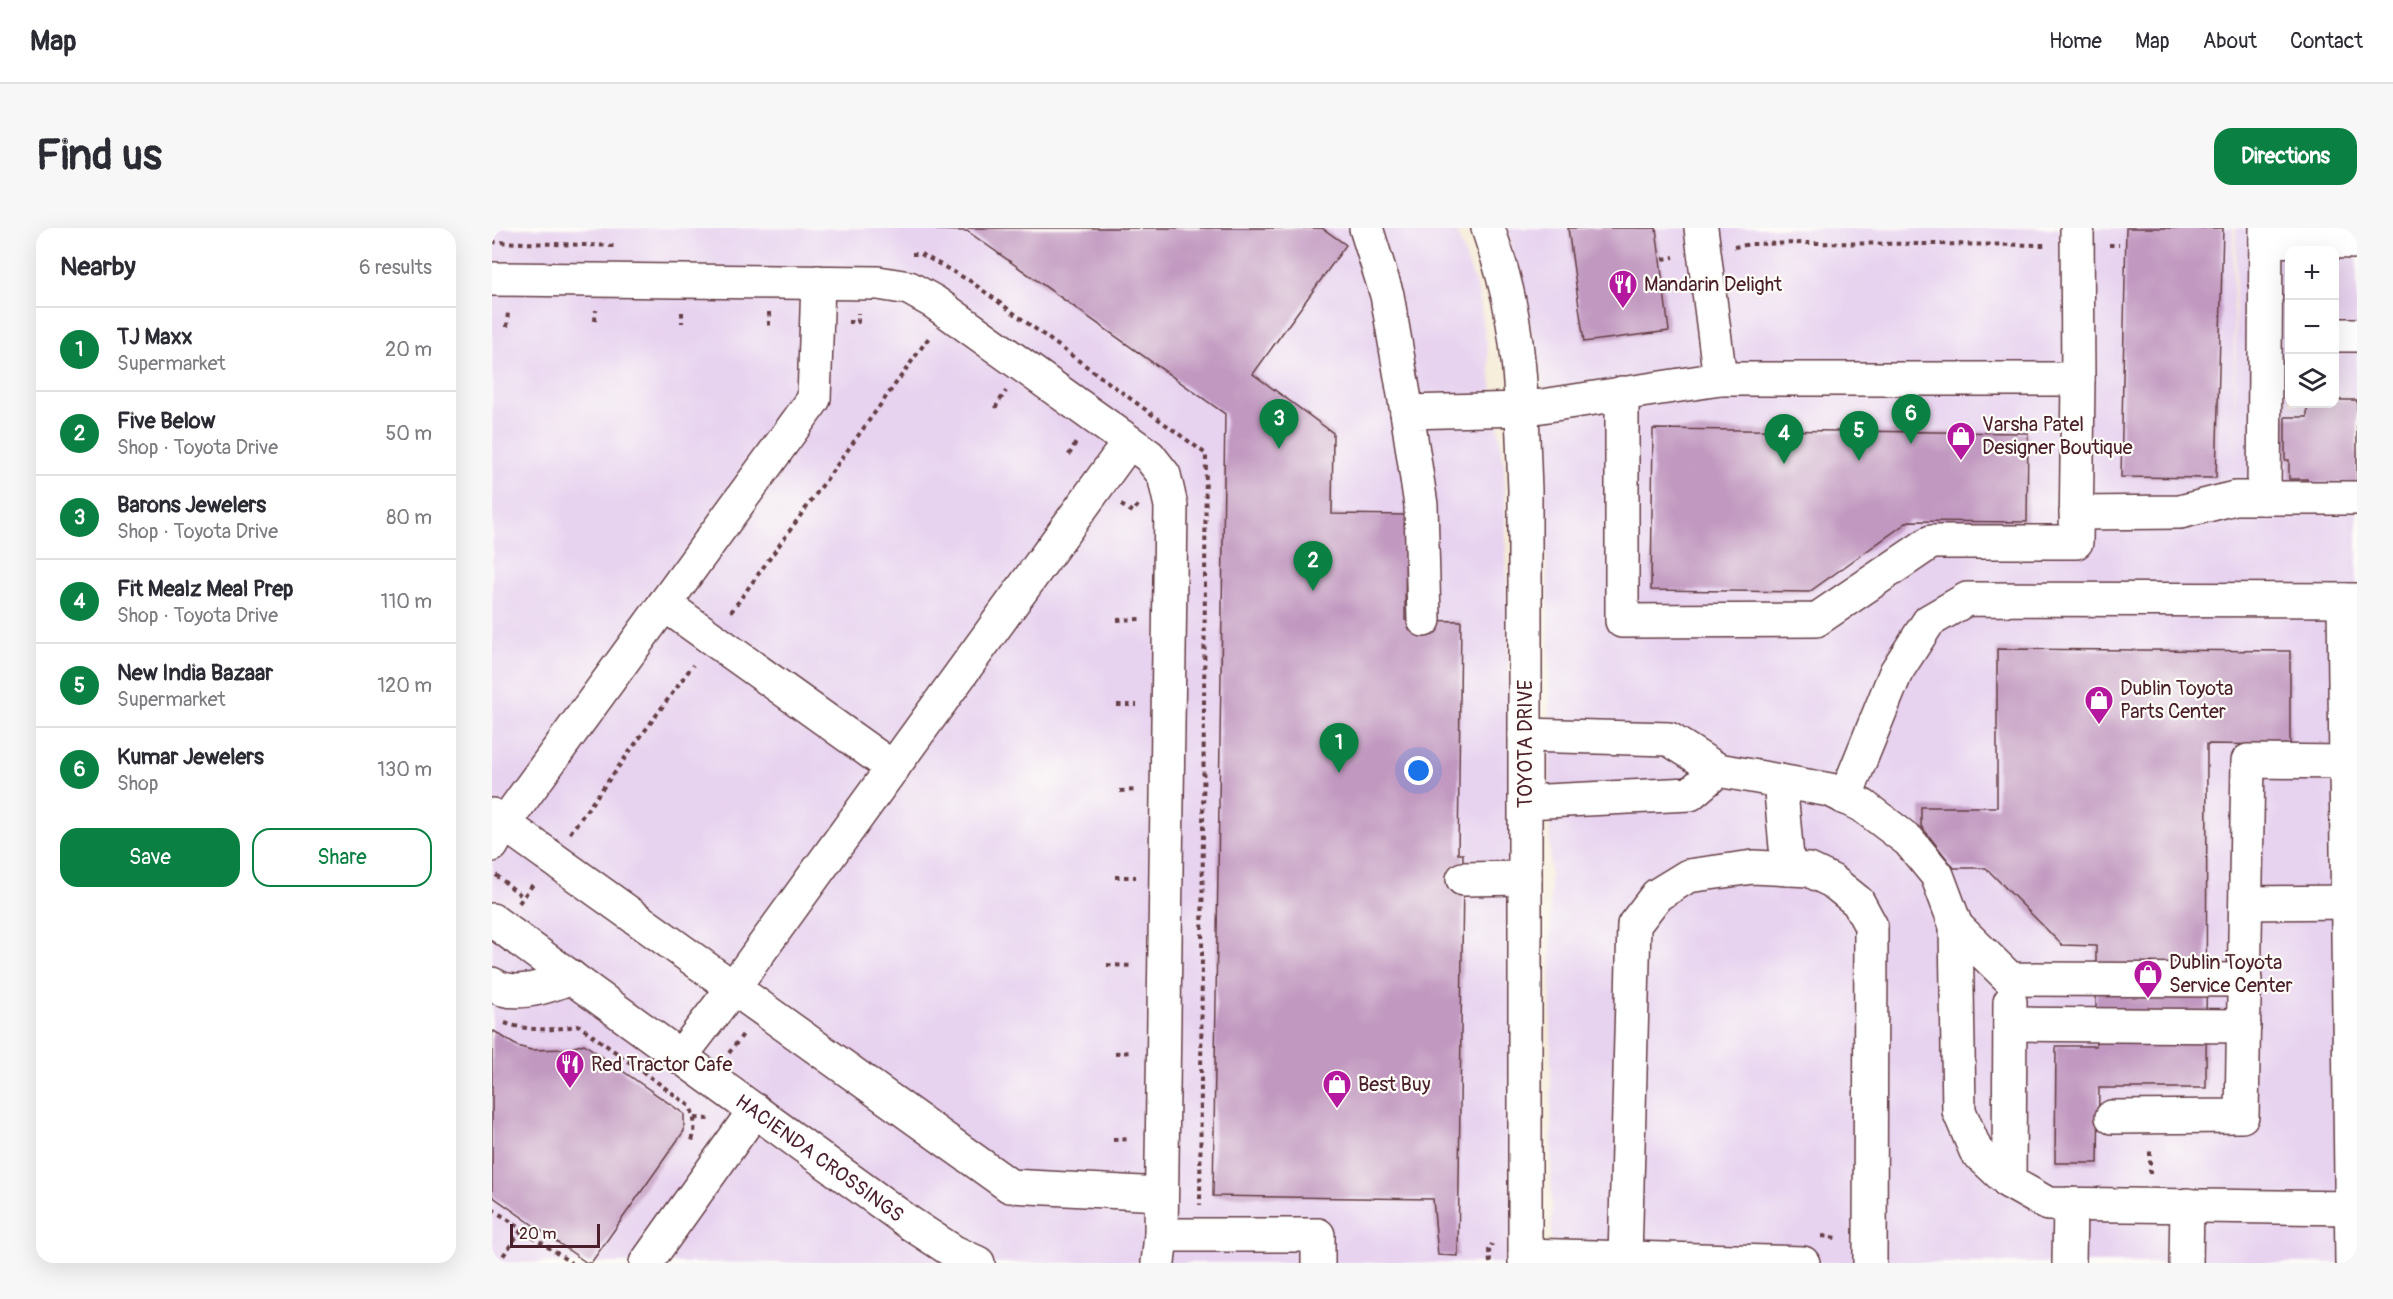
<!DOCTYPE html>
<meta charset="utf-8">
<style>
:root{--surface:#fff;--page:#f7f7f7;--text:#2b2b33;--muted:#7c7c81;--line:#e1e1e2;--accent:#0b8043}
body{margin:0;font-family:Pangolin,sans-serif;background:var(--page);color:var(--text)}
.controls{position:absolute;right:18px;top:18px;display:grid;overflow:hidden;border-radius:12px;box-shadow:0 6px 24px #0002}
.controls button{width:54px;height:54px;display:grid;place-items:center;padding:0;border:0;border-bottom:2px solid var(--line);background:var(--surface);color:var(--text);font:30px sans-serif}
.scale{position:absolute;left:18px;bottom:15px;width:90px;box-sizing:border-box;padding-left:6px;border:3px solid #4a1f2b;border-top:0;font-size:16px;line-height:21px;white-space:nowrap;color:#4a1f2b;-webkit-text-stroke:4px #fdfcf7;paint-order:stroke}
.you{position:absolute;left:927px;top:543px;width:21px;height:21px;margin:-15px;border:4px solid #fff;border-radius:50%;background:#1a73e8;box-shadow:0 0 0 9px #1a73e833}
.badge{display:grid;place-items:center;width:39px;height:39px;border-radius:50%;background:var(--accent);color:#fff;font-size:20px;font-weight:700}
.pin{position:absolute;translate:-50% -50px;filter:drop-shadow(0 2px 3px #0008)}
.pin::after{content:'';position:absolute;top:32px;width:21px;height:18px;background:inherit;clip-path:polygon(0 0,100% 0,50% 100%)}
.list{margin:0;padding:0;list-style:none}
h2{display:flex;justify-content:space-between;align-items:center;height:78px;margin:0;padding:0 24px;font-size:26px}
h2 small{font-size:20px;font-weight:400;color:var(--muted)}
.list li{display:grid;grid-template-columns:39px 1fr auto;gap:18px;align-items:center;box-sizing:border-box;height:84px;padding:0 24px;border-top:2px solid var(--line)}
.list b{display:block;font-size:22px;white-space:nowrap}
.list p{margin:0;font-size:20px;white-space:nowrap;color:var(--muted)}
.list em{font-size:20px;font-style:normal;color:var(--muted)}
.actions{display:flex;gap:12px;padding:18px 24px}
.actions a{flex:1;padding:14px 0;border:2px solid var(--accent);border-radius:18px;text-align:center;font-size:21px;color:var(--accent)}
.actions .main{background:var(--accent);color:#fff}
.icon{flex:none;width:33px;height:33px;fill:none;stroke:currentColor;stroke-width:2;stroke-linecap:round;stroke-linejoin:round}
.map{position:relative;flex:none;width:1865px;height:1035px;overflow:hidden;border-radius:18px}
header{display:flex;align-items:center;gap:36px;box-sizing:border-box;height:84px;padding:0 30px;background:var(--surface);border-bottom:2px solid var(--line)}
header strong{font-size:28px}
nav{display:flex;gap:33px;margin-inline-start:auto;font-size:21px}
.intro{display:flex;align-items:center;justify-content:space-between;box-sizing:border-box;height:144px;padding:0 36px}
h1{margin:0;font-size:42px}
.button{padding:15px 27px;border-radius:18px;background:var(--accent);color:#fff;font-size:21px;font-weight:700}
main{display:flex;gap:36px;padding:0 36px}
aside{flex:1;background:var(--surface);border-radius:18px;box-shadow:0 6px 24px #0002}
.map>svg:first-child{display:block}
</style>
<header>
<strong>Map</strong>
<nav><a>Home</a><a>Map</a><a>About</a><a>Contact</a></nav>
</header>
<div class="intro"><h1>Find us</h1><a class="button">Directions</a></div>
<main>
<aside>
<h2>Nearby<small>6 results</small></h2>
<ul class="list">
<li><span class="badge">1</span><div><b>TJ Maxx</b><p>Supermarket</p></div><em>20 m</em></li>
<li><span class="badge">2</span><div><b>Five Below</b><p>Shop · Toyota Drive</p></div><em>50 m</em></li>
<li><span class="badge">3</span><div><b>Barons Jewelers</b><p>Shop · Toyota Drive</p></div><em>80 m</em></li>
<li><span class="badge">4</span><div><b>Fit Mealz Meal Prep</b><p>Shop · Toyota Drive</p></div><em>110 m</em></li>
<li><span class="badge">5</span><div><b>New India Bazaar</b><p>Supermarket</p></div><em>120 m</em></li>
<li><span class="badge">6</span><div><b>Kumar Jewelers</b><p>Shop</p></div><em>130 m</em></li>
</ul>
<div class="actions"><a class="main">Save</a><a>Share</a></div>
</aside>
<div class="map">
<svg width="1865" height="1035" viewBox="0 0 1865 1035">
<rect width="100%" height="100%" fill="#fdfcf7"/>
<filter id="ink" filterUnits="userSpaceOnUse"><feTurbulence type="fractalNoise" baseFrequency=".0167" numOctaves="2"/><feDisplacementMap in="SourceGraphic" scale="12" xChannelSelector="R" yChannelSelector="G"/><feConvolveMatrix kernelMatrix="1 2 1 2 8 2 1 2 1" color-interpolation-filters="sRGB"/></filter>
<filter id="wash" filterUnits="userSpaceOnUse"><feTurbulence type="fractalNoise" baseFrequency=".008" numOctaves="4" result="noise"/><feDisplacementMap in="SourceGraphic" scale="24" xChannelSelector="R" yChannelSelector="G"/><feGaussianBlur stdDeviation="1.35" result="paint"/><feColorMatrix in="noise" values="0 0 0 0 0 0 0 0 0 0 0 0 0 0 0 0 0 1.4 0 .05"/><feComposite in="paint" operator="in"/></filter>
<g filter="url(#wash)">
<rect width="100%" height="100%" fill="#f5ead5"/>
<path fill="#e7d2ef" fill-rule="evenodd" d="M0 0H963L987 66 1012 237 1016 404 1024 1021 1039 1035H0Z
M1015 0H1741L1743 250 1744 0H1865V1035H1060L1057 429 1051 154ZM1798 22H1842V176H1798Z"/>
<g id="blocks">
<path fill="#c198c0" d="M445 0H830L854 17 761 146 841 205 840 286 914 287 913 392 969 393 966 626H971V651L966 1028 946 1027 941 971 721 968 733 186 475 3 445 2Z
M1076 0H1164L1177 103 1092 114Z
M1634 0H1731L1724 250 1629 249Z
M1842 172H1865V255H1815V251H1797V232H1793V189H1815V176H1842Z
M1161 201 1536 205 1535 294 1417 293 1317 364 1159 362Z
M1505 421 1798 423V517L1715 516 1714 860H1607L1606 935H1563L1564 818H1604V718L1570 717 1494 640H1462L1429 598V579H1505Z
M2 803 25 818 39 822 76 821 92 816 192 886V903L99 1035H95L0 968V807Z"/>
</g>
</g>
<g filter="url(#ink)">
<use href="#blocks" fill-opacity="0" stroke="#643d44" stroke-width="1.5"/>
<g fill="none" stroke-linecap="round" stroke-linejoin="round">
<g stroke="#643d44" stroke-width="36">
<g id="minor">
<path d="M874 0 895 67 915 184"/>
<path d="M996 0C1001 16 1007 32 1011 48 1030 117 1030 191 1033 262V1035"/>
<path d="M1209 0 1228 151"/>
<path d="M1774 12 1865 14"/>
<path d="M0 51 386 55 417 60 442 74 657 228 672 247 679 278 669 1007 666 1035"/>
<path d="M1842 107H1865"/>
<path d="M1130 165V393L1324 392 1439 314H1584L1586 151"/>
<path d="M1772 270 1774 0"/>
<path d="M1584 285 1688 284 1743 270H1865"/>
<path d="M1852 372 1860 1035"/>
<path d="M172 376 401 540"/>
<path d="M932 392 929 277 915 184 1030 181 1228 151H1586L1585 0"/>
<path d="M1033 507 1177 511 1226 542 1198 566 1033 574"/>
<path d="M1226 542 1338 562 1371 578 1417 613 1445 647 1464 698 1467 883 1484 923 1517 954 1556 976 1860 980"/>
<path d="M1288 553 1296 641"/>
<path d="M1353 570 1404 444 1437 393 1475 371 1865 372"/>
<path d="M0 587 518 958 669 966"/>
<path d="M0 617 12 596 322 171 326 54"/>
<path d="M971 651 1033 650"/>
<path d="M1754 675 1856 674"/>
<path id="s1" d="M0 692 419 996 462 1024 486 1035"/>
<path d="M1464 698 1518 751 1753 752"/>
<path d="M0 756C21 771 58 758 79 749"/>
<path d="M1518 796 1752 798"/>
<path d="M188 829 241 760 637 214"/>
<path d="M1620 889 1750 888 1756 533 1854 534"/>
<path d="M1517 954 1518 774"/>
<path d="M669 1007H826V1035"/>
<path d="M1033 1027 1311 1035"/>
<path d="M1133 1030 1142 697 1165 667 1196 648 1261 639 1317 642 1340 653 1366 674 1379 698 1378 1035"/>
<path d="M154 1035 263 882"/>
<path d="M1577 1035 1578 976"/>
<path d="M1694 1035 1695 977"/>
</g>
</g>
<path stroke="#643d44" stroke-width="4" stroke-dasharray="4.5 4.5" stroke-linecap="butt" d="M0 14 125 18
M1617 17H1627
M1242 19 1259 16 1313 15 1555 17
M420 26H429L478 53 714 226 708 977
M1171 31 1182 29
M190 84V95
M277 84V101
M103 93 104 82
M356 94H366V85
M15 99 16 82
M503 180 514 163
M577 227 584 214
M629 277 641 284 646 277
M239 384 438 108
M625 392 648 391
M625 477H645
M628 563 645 562
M78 605 201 437
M4 647 31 669
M623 649H644
M27 675 42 655
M615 737 641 738
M13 795C36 803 63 803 86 797L198 878C203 891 204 899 200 913
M237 825 252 805
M623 825 640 824
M203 890 217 891
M621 912 639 911
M1658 946V921
M0 981 30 1001
M1330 1008 1345 1010
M6 1035 30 1001 79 1035
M998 1035 997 1022 1000 1016"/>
<use href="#minor" stroke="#fff" stroke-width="33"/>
</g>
</g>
<defs>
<g id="restaurant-pin" transform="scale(1.5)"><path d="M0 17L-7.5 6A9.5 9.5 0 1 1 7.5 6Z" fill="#b5179e" stroke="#fdfcf7"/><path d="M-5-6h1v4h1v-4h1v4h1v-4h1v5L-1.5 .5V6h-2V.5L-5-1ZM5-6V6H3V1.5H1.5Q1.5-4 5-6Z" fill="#fff"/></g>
<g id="shop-pin" transform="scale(1.5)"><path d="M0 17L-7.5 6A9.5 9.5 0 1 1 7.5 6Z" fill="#b5179e" stroke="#fdfcf7"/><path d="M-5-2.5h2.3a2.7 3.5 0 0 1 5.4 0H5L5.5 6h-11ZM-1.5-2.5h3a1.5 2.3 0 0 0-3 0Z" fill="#fff"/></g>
</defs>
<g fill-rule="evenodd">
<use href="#restaurant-pin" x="1131" y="56"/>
<use href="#shop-pin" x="1469" y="208"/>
<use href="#shop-pin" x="1607" y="472"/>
<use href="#shop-pin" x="1656" y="746"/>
<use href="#restaurant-pin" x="78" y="836"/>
<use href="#shop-pin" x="845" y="856"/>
</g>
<g text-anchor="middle" stroke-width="4.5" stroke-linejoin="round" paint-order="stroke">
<g font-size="20" fill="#4a1f2b" stroke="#fdfcf7" text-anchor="start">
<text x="1152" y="63">Mandarin Delight</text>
<text x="1490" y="203">Varsha Patel<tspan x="1490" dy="23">Designer Boutique</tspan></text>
<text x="1628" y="467">Dublin Toyota<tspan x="1628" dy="23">Parts Center</tspan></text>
<text x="1677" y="741">Dublin Toyota<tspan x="1677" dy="23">Service Center</tspan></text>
<text x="99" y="843">Red Tractor Cafe</text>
<text x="866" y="863">Best Buy</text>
</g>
<g font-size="20" fill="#4a1f2b" stroke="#fdfcf7">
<text transform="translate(1033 516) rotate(-90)" y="7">TOYOTA DRIVE</text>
<text dy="7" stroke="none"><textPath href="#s1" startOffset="405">HACIENDA CROSSINGS</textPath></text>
</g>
</g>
</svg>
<div class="controls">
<button>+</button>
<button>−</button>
<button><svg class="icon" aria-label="layers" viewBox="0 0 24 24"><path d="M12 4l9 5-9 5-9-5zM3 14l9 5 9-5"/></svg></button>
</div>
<div class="scale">20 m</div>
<div class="you"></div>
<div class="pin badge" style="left:847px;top:545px">1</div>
<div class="pin badge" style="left:821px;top:363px">2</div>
<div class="pin badge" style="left:787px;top:221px">3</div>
<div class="pin badge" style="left:1292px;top:236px">4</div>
<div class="pin badge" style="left:1367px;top:233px">5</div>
<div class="pin badge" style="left:1419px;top:216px">6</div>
</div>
</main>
